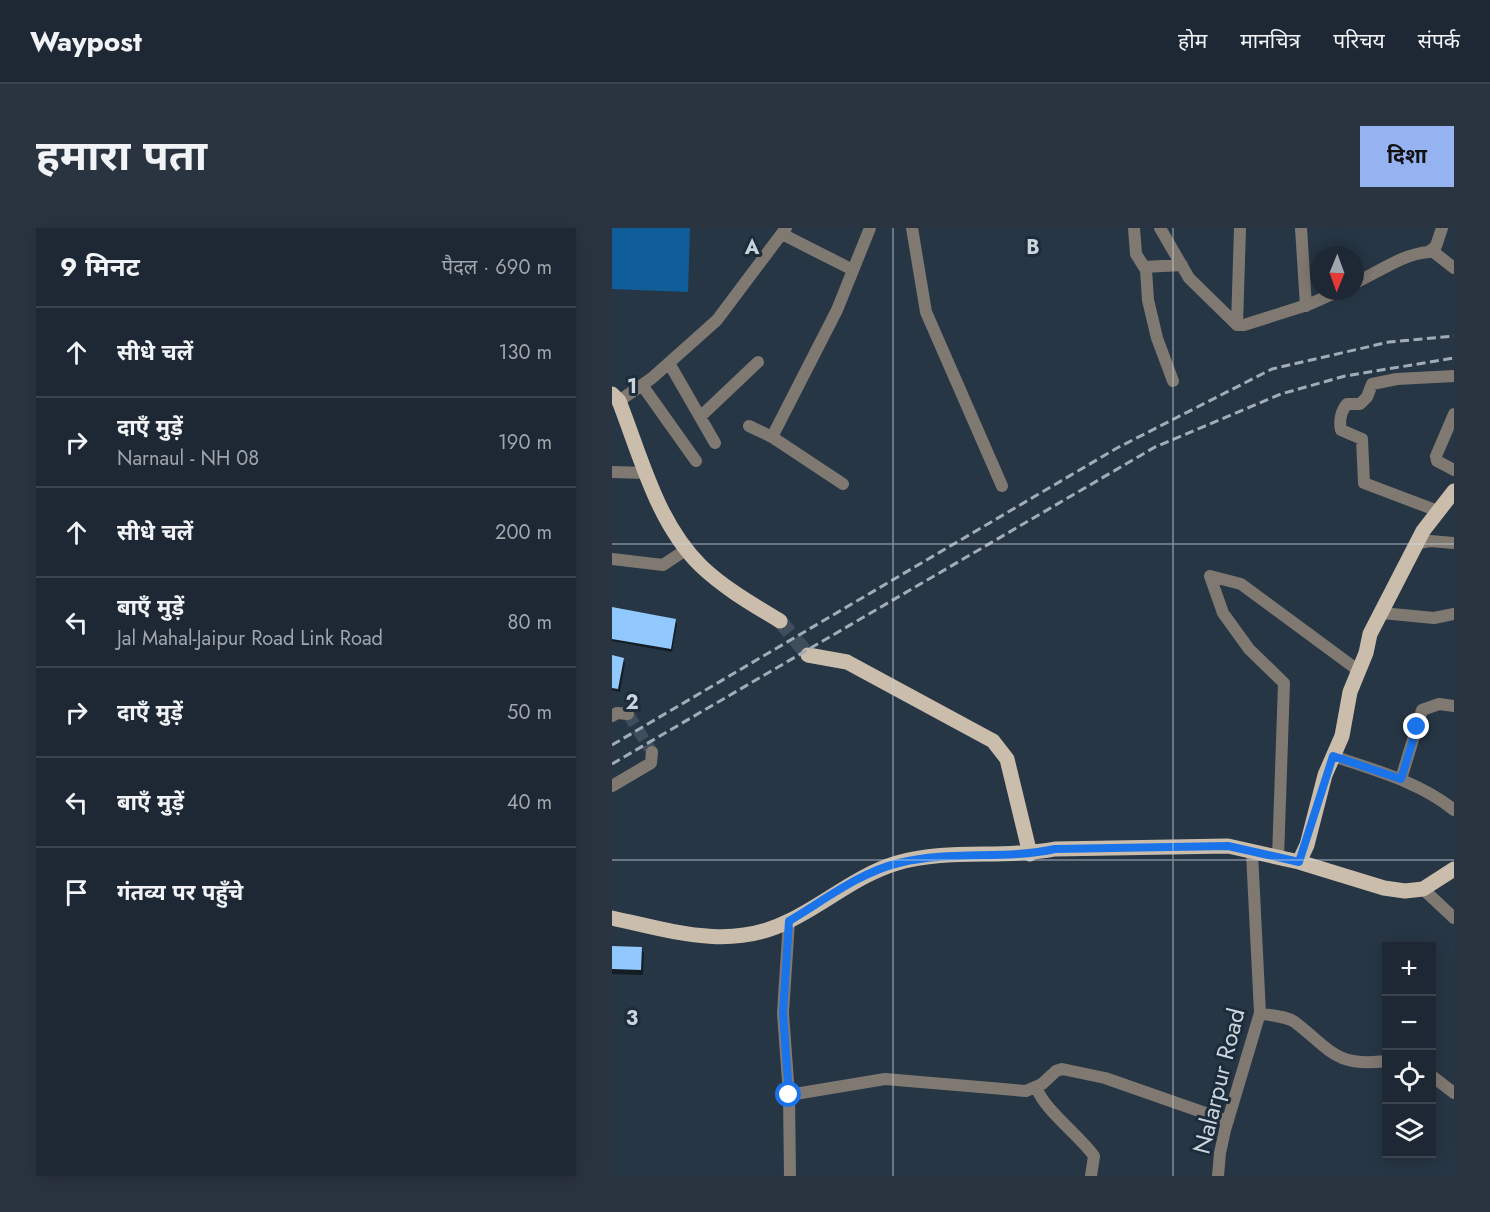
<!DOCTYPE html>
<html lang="hi">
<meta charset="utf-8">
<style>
:root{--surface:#1d2834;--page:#2a3440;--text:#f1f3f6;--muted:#a0a6ac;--line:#3b444f;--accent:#95b2f1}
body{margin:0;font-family:Jost,"Noto Sans Devanagari",sans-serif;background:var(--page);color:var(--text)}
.controls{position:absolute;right:18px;bottom:18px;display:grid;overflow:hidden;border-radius:0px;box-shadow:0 3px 15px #0003}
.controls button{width:54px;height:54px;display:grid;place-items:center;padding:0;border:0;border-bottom:2px solid var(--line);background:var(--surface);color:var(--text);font:30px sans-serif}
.compass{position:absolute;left:698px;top:18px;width:54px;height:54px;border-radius:50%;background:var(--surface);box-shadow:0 3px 15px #0003;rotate:181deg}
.stop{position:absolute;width:18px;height:18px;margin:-14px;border:4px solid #1a73e8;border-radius:50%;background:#fff}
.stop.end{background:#1a73e8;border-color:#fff;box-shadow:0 2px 6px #0008}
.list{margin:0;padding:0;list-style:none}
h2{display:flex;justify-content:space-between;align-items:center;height:78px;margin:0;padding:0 24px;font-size:26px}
h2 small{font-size:20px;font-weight:400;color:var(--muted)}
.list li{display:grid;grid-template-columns:39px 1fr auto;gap:18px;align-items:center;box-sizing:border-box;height:90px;padding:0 24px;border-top:2px solid var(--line)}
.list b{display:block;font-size:22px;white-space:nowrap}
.list p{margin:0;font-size:20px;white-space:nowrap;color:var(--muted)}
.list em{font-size:20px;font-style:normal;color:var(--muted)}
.icon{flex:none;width:33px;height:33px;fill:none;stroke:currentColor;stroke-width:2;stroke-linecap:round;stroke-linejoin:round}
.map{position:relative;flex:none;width:842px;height:948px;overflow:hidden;border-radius:0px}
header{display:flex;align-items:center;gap:36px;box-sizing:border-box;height:84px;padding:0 30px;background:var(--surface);border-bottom:2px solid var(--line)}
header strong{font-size:28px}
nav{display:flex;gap:33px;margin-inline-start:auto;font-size:21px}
.intro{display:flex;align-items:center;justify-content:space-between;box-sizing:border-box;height:144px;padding:0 36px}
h1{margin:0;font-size:42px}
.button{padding:15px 27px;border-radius:0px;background:var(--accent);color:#111;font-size:21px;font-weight:700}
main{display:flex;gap:36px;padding:0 36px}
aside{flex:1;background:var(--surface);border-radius:0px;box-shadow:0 3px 15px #0003}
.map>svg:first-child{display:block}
</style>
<header>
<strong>Waypost</strong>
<nav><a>होम</a><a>मानचित्र</a><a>परिचय</a><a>संपर्क</a></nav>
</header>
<div class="intro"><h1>हमारा पता</h1><a class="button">दिशा</a></div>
<main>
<aside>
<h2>9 मिनट<small>पैदल · 690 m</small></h2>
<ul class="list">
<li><svg class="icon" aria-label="ahead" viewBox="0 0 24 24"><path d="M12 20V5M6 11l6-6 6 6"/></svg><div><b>सीधे चलें</b></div><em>130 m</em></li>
<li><svg class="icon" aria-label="right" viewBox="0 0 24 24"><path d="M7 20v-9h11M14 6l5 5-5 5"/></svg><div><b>दाएँ मुड़ें</b><p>Narnaul - NH 08</p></div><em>190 m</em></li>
<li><svg class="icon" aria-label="ahead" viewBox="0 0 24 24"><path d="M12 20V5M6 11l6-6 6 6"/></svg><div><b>सीधे चलें</b></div><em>200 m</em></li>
<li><svg class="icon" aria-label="left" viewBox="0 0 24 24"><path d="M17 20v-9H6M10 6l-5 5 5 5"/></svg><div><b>बाएँ मुड़ें</b><p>Jal Mahal-Jaipur Road Link Road</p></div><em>80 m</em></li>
<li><svg class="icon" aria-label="right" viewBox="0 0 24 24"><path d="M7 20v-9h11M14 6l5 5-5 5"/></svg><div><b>दाएँ मुड़ें</b></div><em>50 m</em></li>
<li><svg class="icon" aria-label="left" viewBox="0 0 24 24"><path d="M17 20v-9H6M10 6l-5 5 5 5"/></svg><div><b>बाएँ मुड़ें</b></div><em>40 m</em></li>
<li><svg class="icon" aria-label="arrive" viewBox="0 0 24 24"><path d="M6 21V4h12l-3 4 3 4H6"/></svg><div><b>गंतव्य पर पहुँचे</b></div></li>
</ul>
</aside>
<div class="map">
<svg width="842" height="948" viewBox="0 0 842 948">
<rect width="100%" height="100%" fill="#273645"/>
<path fill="#0f5e9a" d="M0 0H78L76 64 0 61Z"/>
<path fill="#0007" d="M0 381 63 393 65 396 60 424 0 413Z
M0 429 11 431 13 435 8 464 0 462Z
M0 720H29L32 725 31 747 0 746Z"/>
<path fill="#91c9fe" d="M0 379 64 391 59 421 0 411Z
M0 427 12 430 6 461 0 460Z
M0 718 30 719 29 742 0 741Z"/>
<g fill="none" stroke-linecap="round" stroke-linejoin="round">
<path stroke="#3f4e5c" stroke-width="12" stroke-dasharray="12 6" stroke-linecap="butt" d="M16 486 40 524"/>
<path stroke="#3f4e5c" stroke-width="15" stroke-dasharray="15 8" stroke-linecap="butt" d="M168 393 196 427"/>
<path stroke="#807971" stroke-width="12" d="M300 0 314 84 390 258
M522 0 524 26 534 42 536 72 545 110 561 153
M548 0 577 50 625 97H632L698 76 727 63
M689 0 694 78
M170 6 241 42
M819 22 842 40
M532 39 570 37
M743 55C767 44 790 26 817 24L824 18 830 0
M625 97 628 0
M57 135 103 215
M30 157 84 233
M7 173 40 150 105 92 174 0
M842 186 824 228 825 233 842 242
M88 189 146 134
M137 198 160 209 231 256
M160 209 225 82 258 0
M0 244 35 245
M826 283 752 255 750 211 729 202C727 193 729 183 735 176H748L755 169 760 156 785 151 842 148
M804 316 818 313 842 315
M0 331 51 337 75 321
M598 348 611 385 637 421 672 455 666 630
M598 348 629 356 747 443
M770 385 822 390 842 386
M0 488 5 485 16 486
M721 528C762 542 808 554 842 582
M789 551 810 482 827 476 842 478
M0 558 39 535 40 524
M811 661 842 690
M177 693 171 785 177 867 178 948
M648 785C659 788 676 788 684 795 720 823 724 839 774 833
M820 848 842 865
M424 859C433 883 465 905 482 928L479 948
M177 867 273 851 414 863 430 856 444 843 450 841 493 850 616 893
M606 948 608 925 613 902 648 785 640 625"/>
<path stroke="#cbbdac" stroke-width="15" d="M0 166 7 173C29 229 45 295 89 338 112 360 140 376 168 393
M196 427 235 434 381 513 395 531 418 626
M687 634 695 617 713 547 730 508 738 464 754 425 758 406 811 303 842 263
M0 690C60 703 119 723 177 693 214 675 245 647 285 635 336 620 391 631 443 621L616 618 687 634 772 660 793 663 811 661 842 641"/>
<path stroke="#a1acb7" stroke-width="3" stroke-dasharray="9 4.5" stroke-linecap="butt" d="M0 517 505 220 660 141 777 114 842 108
M0 536 543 219 669 166 733 148 842 130"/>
</g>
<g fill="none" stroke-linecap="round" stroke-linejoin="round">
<path stroke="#1a73e8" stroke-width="8" d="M177 867 171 785 177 693C211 673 248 644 287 635 338 622 392 632 443 621L616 618 687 634 721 528 789 551 805 499"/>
</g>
<path fill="none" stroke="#cad4dd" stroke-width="1.5" stroke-opacity="0.55" d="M281 0V948M561 0V948M0 316H842M0 632H842"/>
<g text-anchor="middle" stroke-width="6" stroke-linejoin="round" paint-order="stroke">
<g font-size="24" fill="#cad4dd" stroke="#1d2c3a">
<text transform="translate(607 853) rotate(-76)" y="8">Nalarpur Road</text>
</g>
</g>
<g font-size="20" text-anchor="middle" font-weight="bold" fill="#cad4dd" stroke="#1d2c3a" stroke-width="6" stroke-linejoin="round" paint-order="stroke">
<text x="140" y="26">A</text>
<text x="421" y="26">B</text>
<text x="20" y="165">1</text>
<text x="20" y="481">2</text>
<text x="20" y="797">3</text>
</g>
</svg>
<div class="controls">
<button>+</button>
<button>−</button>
<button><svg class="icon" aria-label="locate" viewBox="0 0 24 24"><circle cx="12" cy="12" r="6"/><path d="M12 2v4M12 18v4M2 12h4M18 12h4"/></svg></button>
<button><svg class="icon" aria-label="layers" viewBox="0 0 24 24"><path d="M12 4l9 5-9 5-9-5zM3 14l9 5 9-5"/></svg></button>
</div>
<svg class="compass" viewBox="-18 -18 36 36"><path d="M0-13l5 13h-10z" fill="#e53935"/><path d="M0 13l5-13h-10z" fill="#a0a6ac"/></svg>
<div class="stop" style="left:177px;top:867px"></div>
<div class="stop end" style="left:805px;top:499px"></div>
</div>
</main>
